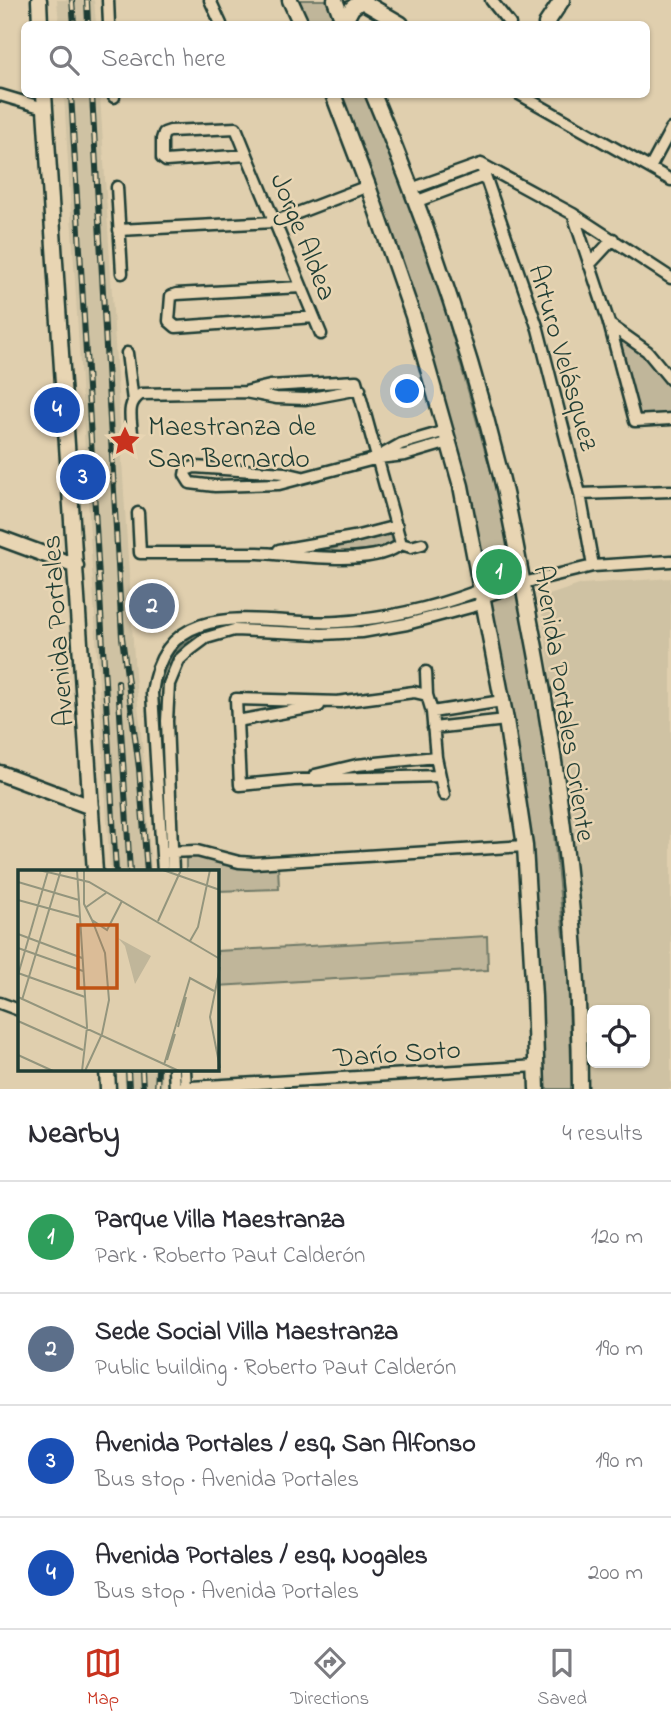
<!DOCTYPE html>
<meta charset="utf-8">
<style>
:root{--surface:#fff;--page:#f2f2f3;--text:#2b2b33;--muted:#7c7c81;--line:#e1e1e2;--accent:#c8321e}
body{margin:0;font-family:"Indie Flower",sans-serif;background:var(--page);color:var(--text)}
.controls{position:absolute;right:21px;bottom:21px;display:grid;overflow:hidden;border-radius:10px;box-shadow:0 2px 5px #0004}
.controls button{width:63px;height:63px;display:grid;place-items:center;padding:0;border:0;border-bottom:2px solid var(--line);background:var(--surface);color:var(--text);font:35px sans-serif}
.you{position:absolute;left:408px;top:392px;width:24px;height:24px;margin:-18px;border:5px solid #fff;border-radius:50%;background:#1a73e8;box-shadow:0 0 0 10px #1a73e833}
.badge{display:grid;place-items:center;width:46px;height:46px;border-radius:50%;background:var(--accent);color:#fff;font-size:23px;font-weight:700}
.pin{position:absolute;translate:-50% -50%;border:4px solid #fff;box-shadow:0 2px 7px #0006}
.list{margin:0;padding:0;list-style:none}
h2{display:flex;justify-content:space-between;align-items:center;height:91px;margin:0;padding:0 28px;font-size:30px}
h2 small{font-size:23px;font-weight:400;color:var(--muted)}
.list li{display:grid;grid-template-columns:46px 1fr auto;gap:21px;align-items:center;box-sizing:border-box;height:112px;padding:0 28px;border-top:2px solid var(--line)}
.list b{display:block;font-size:26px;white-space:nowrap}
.list p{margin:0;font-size:23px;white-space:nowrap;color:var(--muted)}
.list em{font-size:23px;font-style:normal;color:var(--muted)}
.icon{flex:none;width:38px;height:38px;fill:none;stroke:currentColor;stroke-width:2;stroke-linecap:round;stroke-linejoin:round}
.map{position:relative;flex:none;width:671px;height:1089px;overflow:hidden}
.search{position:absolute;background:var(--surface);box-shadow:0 2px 5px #0004;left:21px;right:21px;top:21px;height:77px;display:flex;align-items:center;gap:18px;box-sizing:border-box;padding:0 24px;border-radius:10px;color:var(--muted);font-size:26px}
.sheet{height:539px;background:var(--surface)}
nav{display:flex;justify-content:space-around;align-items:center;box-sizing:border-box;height:98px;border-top:2px solid var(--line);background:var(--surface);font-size:19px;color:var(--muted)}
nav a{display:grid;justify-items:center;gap:4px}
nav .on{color:var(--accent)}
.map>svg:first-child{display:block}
</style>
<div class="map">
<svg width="671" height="1089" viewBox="0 0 671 1089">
<rect width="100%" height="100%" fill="#e0cfae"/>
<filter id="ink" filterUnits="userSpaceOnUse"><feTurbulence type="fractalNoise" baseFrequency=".0143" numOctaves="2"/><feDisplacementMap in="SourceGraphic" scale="14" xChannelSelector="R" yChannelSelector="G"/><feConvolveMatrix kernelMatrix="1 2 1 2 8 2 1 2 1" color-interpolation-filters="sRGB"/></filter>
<g filter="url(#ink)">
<path fill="#cfc2a3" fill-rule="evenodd" d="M57 0H94L96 24H59Z
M64 95H100L135 675 146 782 151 872H110Z
M671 578V1089H586L580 902 540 598 582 584ZM592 1010H645V1063H592Z
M124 1070H163L162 1089H125Z"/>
<path fill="#c0b69a" stroke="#707a67" stroke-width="2" d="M293 0H332L341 24H304Z
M334 95H370L408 196 441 295 510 538 545 743 568 976 572 1089H542L538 964 462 479Z
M617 335 641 352 671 387V414L640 415Z
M391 534 394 547 298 557Z
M472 597 474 601C440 611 405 623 369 627 339 631 308 629 278 628 252 628 222 622 198 635 174 647 162 670 158 695L167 834H161L154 695 160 666 193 633 228 623 339 626Z
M196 855 216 858 244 868 278 865 279 889 217 891V872H186V859Z
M487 936 488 970 217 986V951Z"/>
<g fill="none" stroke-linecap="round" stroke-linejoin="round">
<g stroke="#1f3d34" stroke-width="15">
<path id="street" d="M108 0 109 24
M210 0 221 24
M491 0 510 24
M114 94V97
M519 94 671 180
M0 95 44 108
M247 155 166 161 162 158V139L164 133 170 131 236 128 247 155 321 334
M481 164 538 329 580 494 593 566
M650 168 671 129
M117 187 122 273
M411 189 481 164 573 214 671 278
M415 202 484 176
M573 214 609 323 635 421 671 419
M119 230 274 222 368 186
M589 265 613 239
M301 287 177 294 171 296 169 321 176 327 314 317
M609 324 647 351 671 380
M127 353 133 401
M245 392 270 386 356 381 401 544
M132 433C131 418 126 403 141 394L245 392 276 398 306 399 360 389
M378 457 401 444 446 431
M302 477 285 473 194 467 186 470 185 475 190 483 215 486 279 484 378 458 405 455 449 442
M580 494 671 491
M138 513 140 553C180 553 219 553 258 553 294 554 372 568 401 544L411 547 422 544
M279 550 354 537 397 526
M426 672 427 695
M337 702 414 692 427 695 432 712 436 757 444 795
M341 702 236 699 240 785 294 780 439 776
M432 712 502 701
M237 721 319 706
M433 728 506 720
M315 775 357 765 436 757
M166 852 197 851 239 862 254 863 525 846
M163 872 152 693C165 589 269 627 338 622 384 619 432 608 475 592L483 597
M173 872 167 721 169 684 179 660 190 650 206 638 234 630 322 634 362 632 407 624 478 605 483 597 523 583 593 566 671 561
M0 1003 19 1010
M174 1070 175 1089
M185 1070 186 1089
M175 1088 537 1066"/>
</g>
<g stroke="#1f3d34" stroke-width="19">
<path id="secondary" d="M39 0 40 24
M290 0 301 24
M335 0 344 24
M360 0 401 24
M344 23 352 8 361 1
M546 24 562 0
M44 94 95 872
M333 94 368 186 413 316 461 486 506 720 525 846 534 997 537 1089
M373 94C425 217 469 346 501 476 512 520 519 566 528 611 559 768 580 928 580 1089
M0 538 76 566
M0 773 91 807
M107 1070 108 1089"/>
</g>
<use href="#street" stroke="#e8d5b3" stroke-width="10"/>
<use href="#secondary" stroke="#e8d5b3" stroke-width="14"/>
<g stroke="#1f3d34" stroke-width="6">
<path id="rail" d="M72 0 74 24
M87 0 88 24
M71 94 116 872
M92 94 122 637 139 768 147 872
M118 682 130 872
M128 1070 129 1089
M142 1070 143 1089
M157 1089 158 1070"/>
</g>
<use href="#rail" stroke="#e8d5b3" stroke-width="3.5" stroke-dasharray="10" stroke-linecap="butt"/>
</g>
</g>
<defs>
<g id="sight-bare" transform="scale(2.415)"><path d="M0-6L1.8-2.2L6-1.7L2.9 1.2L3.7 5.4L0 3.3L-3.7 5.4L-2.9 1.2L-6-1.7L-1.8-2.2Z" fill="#c8321e" stroke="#e8d5b3" stroke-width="2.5" paint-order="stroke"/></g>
</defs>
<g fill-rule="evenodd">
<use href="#sight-bare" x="125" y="441"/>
</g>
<g text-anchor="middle" stroke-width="5" stroke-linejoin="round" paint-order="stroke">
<g font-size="28" fill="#1f3d34" stroke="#e8d5b3">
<text transform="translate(305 236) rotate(68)" y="10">Jorge Aldea</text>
<text transform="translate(565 357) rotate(74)" y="10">Arturo Velásquez</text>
<text transform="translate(56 631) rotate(-94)" y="10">Avenida Portales</text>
<text transform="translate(566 703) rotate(81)" y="10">Avenida Portales Oriente</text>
<text transform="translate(397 1052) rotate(-4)" y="10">Darío Soto</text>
</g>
<g font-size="28" fill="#1f3d34" stroke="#e8d5b3" text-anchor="start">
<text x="148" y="435">Maestranza de<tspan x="148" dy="32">San Bernardo</tspan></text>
</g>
</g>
<g transform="translate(18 870)">
<rect width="201" height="201" fill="#e0cfae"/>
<path d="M100 68 133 86 117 114 107 76Z" fill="#c0b69a"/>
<path fill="none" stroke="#93957d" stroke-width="2" d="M21 0 71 12 202 89M59 0 69 157 64 201M66 0V34L74 50 89 60 104 31M145 0 202 20M0 12 61 30M0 30 62 47M67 38 88 23M140 51 163 0M0 64 64 88M172 71 180 57 192 0M0 78 65 101M202 97 192 147 202 198M0 103 67 127M0 105 30 1M0 127 161 201M4 130 43 0M0 151 65 180M160 157 168 127M0 185 35 201M149 190 157 164M146 195 172 108 196 121M67 201 84 164 91 130 87 83 74 50"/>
<path fill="#c05314" fill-opacity="0.15" stroke="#c05314" stroke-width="3.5" d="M60 55H99V118H60Z"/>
<rect width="201" height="201" fill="none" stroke="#1f3d34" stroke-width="3.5"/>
</g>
</svg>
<div class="controls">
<button><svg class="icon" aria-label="locate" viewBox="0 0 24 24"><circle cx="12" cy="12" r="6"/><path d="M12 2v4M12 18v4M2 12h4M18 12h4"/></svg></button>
</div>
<div class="you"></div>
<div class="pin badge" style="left:499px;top:572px;background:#2e9e5b">1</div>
<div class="pin badge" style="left:152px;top:606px;background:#5c6f8a">2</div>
<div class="pin badge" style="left:83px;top:477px;background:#1a4fb4">3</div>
<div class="pin badge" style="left:57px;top:410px;background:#1a4fb4">4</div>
<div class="search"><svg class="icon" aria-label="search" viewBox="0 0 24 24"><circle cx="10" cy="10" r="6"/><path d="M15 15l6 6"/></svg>Search here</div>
</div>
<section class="sheet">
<h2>Nearby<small>4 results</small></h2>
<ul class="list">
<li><span class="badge" style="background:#2e9e5b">1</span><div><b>Parque Villa Maestranza</b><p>Park · Roberto Paut Calderón</p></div><em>120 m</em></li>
<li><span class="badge" style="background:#5c6f8a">2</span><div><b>Sede Social Villa Maestranza</b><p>Public building · Roberto Paut Calderón</p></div><em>190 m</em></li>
<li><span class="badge" style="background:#1a4fb4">3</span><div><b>Avenida Portales / esq. San Alfonso</b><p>Bus stop · Avenida Portales</p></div><em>190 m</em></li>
<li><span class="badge" style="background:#1a4fb4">4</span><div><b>Avenida Portales / esq. Nogales</b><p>Bus stop · Avenida Portales</p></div><em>200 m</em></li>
</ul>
</section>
<nav>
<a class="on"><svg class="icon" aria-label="map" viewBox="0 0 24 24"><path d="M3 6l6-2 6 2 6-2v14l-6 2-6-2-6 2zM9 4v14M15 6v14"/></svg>Map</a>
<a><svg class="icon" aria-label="directions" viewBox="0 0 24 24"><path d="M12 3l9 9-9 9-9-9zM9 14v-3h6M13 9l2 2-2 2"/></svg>Directions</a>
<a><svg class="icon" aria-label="saved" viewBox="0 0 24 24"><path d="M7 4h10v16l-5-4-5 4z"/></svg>Saved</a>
</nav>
